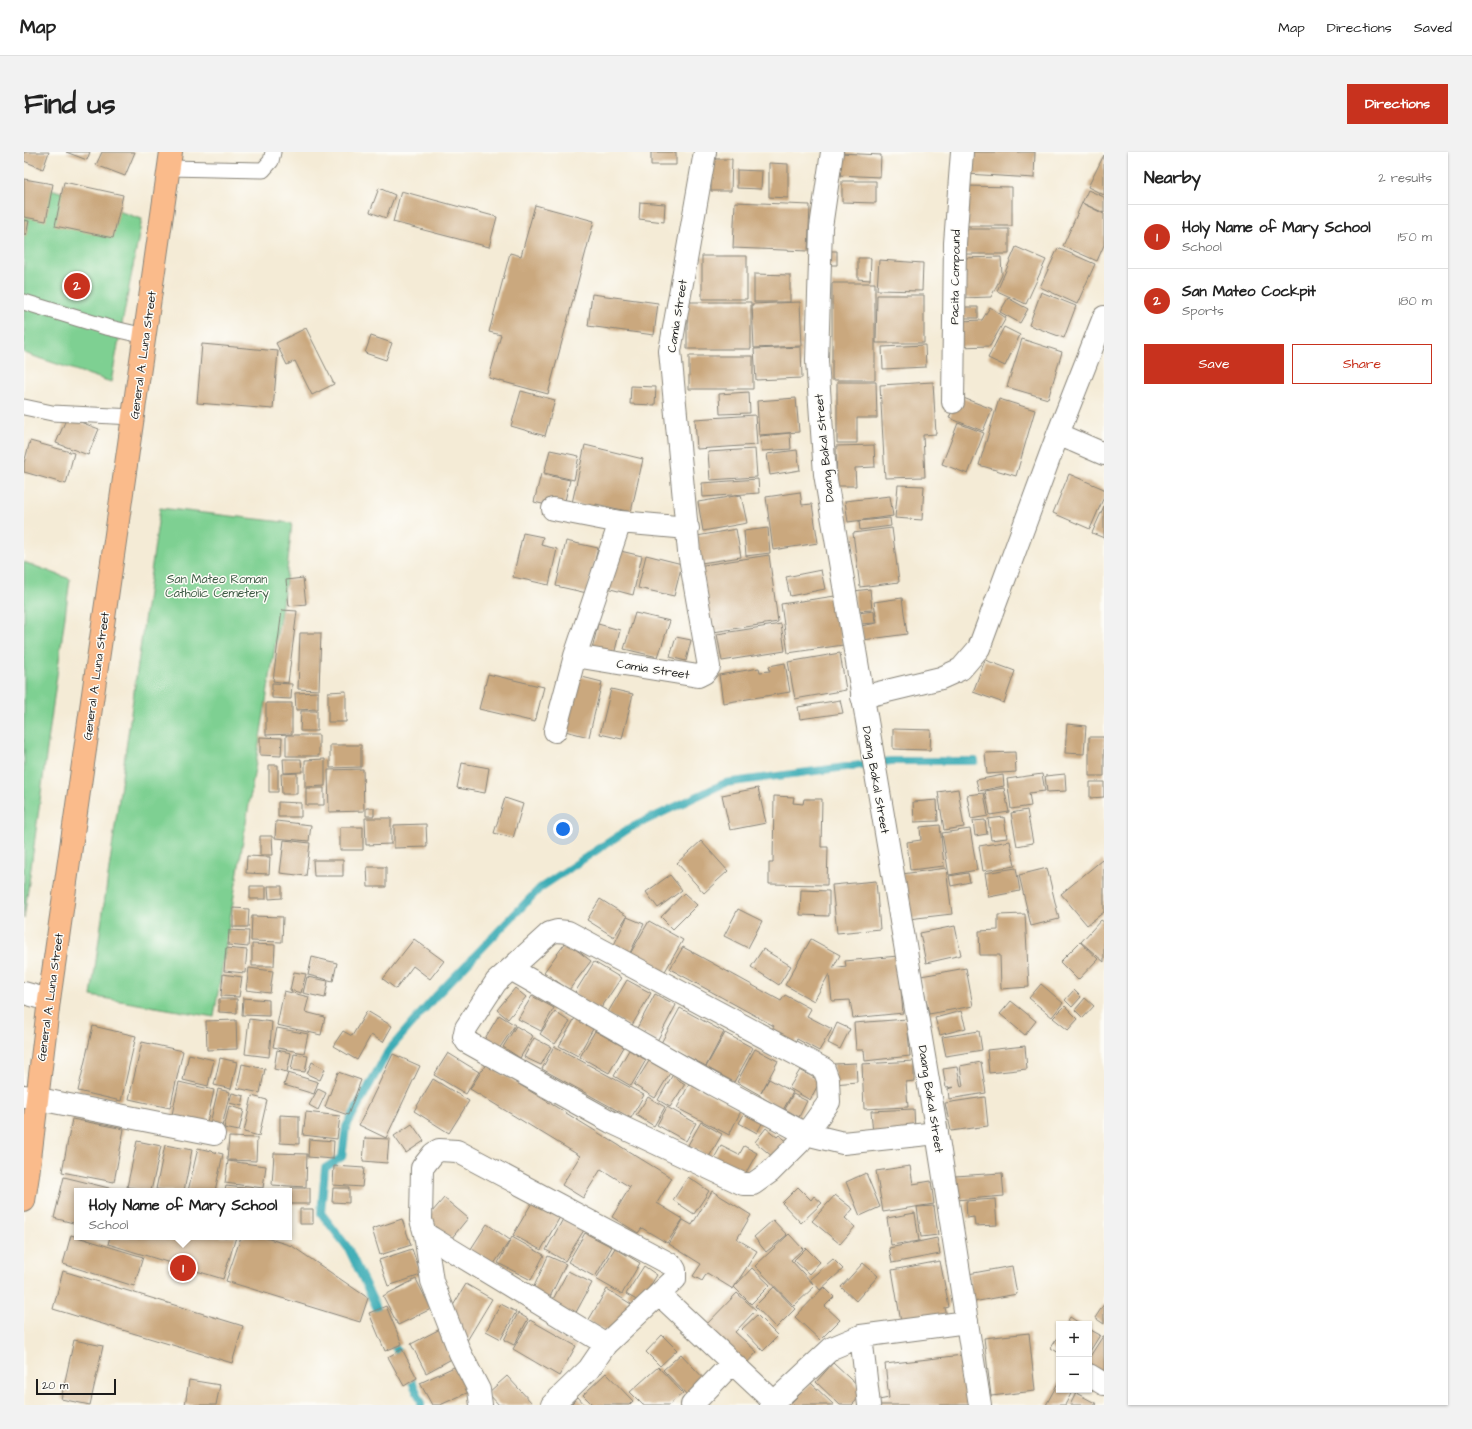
<!DOCTYPE html>
<meta charset="utf-8">
<style>
:root{--surface:#fff;--page:#f2f2f2;--text:#222;--muted:#767676;--line:#e0e0e0;--accent:#c8321e}
body{margin:0;font-family:"Architects Daughter",sans-serif;background:var(--page);color:var(--text)}
.controls{position:absolute;right:12px;bottom:12px;display:grid;overflow:hidden;border-radius:0px;box-shadow:0 1px 3px #0004}
.controls button{width:36px;height:36px;display:grid;place-items:center;padding:0;border:0;border-bottom:1px solid var(--line);background:var(--surface);color:var(--text);font:20px sans-serif}
.scale{position:absolute;left:12px;bottom:10px;width:80px;box-sizing:border-box;padding-left:4px;border:2px solid #1c1c1c;border-top:0;font-size:11px;line-height:14px;white-space:nowrap;color:#1c1c1c;-webkit-text-stroke:3px #fdfcf7;paint-order:stroke}
.you{position:absolute;left:539px;top:677px;width:14px;height:14px;margin:-10px;border:3px solid #fff;border-radius:50%;background:#1a73e8;box-shadow:0 0 0 6px #1a73e833}
.badge{display:grid;place-items:center;width:26px;height:26px;border-radius:50%;background:var(--accent);color:#fff;font-size:13px;font-weight:700}
.pin{position:absolute;translate:-50% -50%;border:2px solid #fff;box-shadow:0 1px 4px #0006}
.popup{position:absolute;left:50px;top:1036px;width:218px;height:52px;box-sizing:border-box;display:grid;place-content:center;border-radius:0px;background:var(--surface);filter:drop-shadow(0 1px 3px #0005);font-size:13px;white-space:nowrap;color:var(--muted)}
.popup b{font-size:15px;color:var(--text)}
.popup::after{content:'';position:absolute;left:50%;top:100%;margin-left:-8px;border:8px solid transparent;border-top-color:var(--surface)}
.list{margin:0;padding:0;list-style:none}
h2{display:flex;justify-content:space-between;align-items:center;height:52px;margin:0;padding:0 16px;font-size:17px}
h2 small{font-size:13px;font-weight:400;color:var(--muted)}
.list li{display:grid;grid-template-columns:26px 1fr auto;gap:12px;align-items:center;box-sizing:border-box;height:64px;padding:0 16px;border-top:1px solid var(--line)}
.list b{display:block;font-size:15px;white-space:nowrap}
.list p{margin:0;font-size:13px;white-space:nowrap;color:var(--muted)}
.list em{font-size:13px;font-style:normal;color:var(--muted)}
.actions{display:flex;gap:8px;padding:12px 16px}
.actions a{flex:1;padding:9px 0;border:1px solid var(--accent);border-radius:0px;text-align:center;font-size:14px;color:var(--accent)}
.actions .main{background:var(--accent);color:#fff}
.map{position:relative;flex:none;width:1080px;height:1253px;overflow:hidden;border-radius:0px}
header{display:flex;align-items:center;gap:24px;box-sizing:border-box;height:56px;padding:0 20px;background:var(--surface);border-bottom:1px solid var(--line)}
header strong{font-size:19px}
nav{display:flex;gap:22px;margin-inline-start:auto;font-size:14px}
.intro{display:flex;align-items:center;justify-content:space-between;box-sizing:border-box;height:96px;padding:0 24px}
h1{margin:0;font-size:28px}
.button{padding:10px 18px;border-radius:0px;background:var(--accent);color:#fff;font-size:14px;font-weight:700}
main{display:flex;gap:24px;padding:0 24px}
aside{flex:1;background:var(--surface);border-radius:0px;box-shadow:0 1px 3px #0004}
.map>svg:first-child{display:block}
</style>
<header>
<strong>Map</strong>
<nav><a>Map</a><a>Directions</a><a>Saved</a></nav>
</header>
<div class="intro"><h1>Find us</h1><a class="button">Directions</a></div>
<main>
<div class="map">
<svg width="1080" height="1253" viewBox="0 0 1080 1253">
<rect width="100%" height="100%" fill="#fdfcf7"/>
<filter id="ink" filterUnits="userSpaceOnUse"><feTurbulence type="fractalNoise" baseFrequency=".025" numOctaves="2"/><feDisplacementMap in="SourceGraphic" scale="8" xChannelSelector="R" yChannelSelector="G"/><feConvolveMatrix kernelMatrix="1 2 1 2 8 2 1 2 1" color-interpolation-filters="sRGB"/></filter>
<filter id="wash" filterUnits="userSpaceOnUse"><feTurbulence type="fractalNoise" baseFrequency=".012" numOctaves="4" result="noise"/><feDisplacementMap in="SourceGraphic" scale="16" xChannelSelector="R" yChannelSelector="G"/><feGaussianBlur stdDeviation="0.9" result="paint"/><feColorMatrix in="noise" values="0 0 0 0 0 0 0 0 0 0 0 0 0 0 0 0 0 1.4 0 .05"/><feComposite in="paint" operator="in"/></filter>
<g filter="url(#wash)">
<rect width="100%" height="100%" fill="#f4ebd6"/>
<path fill="#7ed092" stroke="#4d7657" d="M0 28 118 67 87 230 0 201Z
M136 356 268 371 262 428 190 865 67 844Z
M0 410 46 427 0 767Z"/>
<g fill="none" stroke-linecap="round" stroke-linejoin="round">
<path stroke="#3bacb5" stroke-width="8" d="M358 1167 324 1096 297 1061 301 1016 318 1005 322 975 365 898 411 845 516 736 606 676 701 631 867 609H951
M366 1185 378 1209
M384 1221 397 1249V1253"/>
</g>
<g id="blocks">
<path fill="#caa87e" d="M0 0H25L19 17 0 9Z
M42 0H66L63 8Z
M78 0H111L101 24 72 13Z
M627 0H652V13H627Z
M943 0H1011L1010 26 942 22Z
M815 1 857 3 856 25 814 23Z
M1080 3V43L1064 35Z
M687 7H708L707 39H687Z
M745 11 764 12V46L745 45Z
M713 18 738 19 737 37 713 36Z
M0 27 29 32 22 69 0 65Z
M818 29H852V51L818 50Z
M40 30 99 43 89 86 31 74Z
M941 34 988 35V74H940Z
M355 36 371 43 362 66 346 60Z
M1064 38 1080 45V61L1058 51Z
M377 39 473 65 465 95 369 70Z
M616 50 641 52 640 70 615 67Z
M711 50 786 53 784 99 709 96Z
M1058 51 1080 62V93L1073 109 1039 94Z
M511 53 570 69 524 242 465 226 477 183 465 180 486 101 497 104Z
M0 68 5 69 2 84 0 83Z
M940 77H985V102H940Z
M992 95 1022 108 1002 152 973 139Z
M1034 96 1071 112 1053 152 1016 135Z
M804 99H813V113H803Z
M678 104H723V147H678Z
M977 105 978 123 967 145 938 146 937 106Z
M834 106H847L846 128 834 127Z
M855 108 899 111 898 139 853 138Z
M730 122 766 123V150H730Z
M808 131H851V228H808Z
M1017 140 1052 154 1040 186 1005 173Z
M568 142 634 151 630 183 564 174Z
M853 143H900V191H852Z
M984 146 1004 157 996 171 976 160Z
M663 150H727V197H663Z
M776 150 778 194 730 196 728 152Z
M936 155H954V166H936Z
M966 155 982 166 966 194 935 195 936 169 958 168Z
M980 175 996 183 981 214 964 206Z
M282 176 310 232 288 243 271 209 263 213 252 191Z
M347 184 368 191 362 208 341 201Z
M998 187 1038 200 1024 247 983 235Z
M178 192 254 199 249 257 173 251Z
M901 193 902 215 859 217 858 195Z
M777 195 778 226 732 228 730 197Z
M665 204H729V237H665Z
M813 230H852L853 266H833V291H813Z
M909 230 912 282 899 283 901 325 861 326 856 233Z
M607 234 632 235 631 253 606 252Z
M497 239 531 248 521 284 487 274Z
M725 240 726 261 696 262 695 242Z
M934 244 968 257 959 279 925 266Z
M772 246 775 280 735 283 733 249Z
M975 247 1011 258 992 324 955 313Z
M731 263 733 293 673 297 671 267Z
M43 265 75 277 64 303 32 291Z
M934 271 960 281 944 322 918 312Z
M766 281 767 297 738 299 736 284Z
M6 289 50 301 42 332 0 320V311Z
M561 293 619 307 607 360 572 352V356L548 351Z
M850 293 851 315 831 316 832 334H813L812 294Z
M731 297 733 325 686 328 684 300Z
M526 298 555 304 550 328 520 321Z
M773 298 776 318 746 323 743 302Z
M517 322 546 328 539 357 510 350Z
M1045 322 1080 337V345L1066 377 1029 361Z
M734 327 735 341 679 345 678 331Z
M874 333 900 334 898 368 871 366Z
M776 340 778 353 788 352 794 391 749 398 742 345Z
M717 343 723 371 679 379 674 350Z
M866 344 869 364 824 370 821 349Z
M1080 354V386L1068 381Z
M866 366 867 374 836 378 835 369Z
M744 376 746 401 722 404 720 379Z
M868 376 875 430 836 435 829 381Z
M712 377 717 405 677 411 673 384Z
M499 381 519 385 517 393 533 397 525 433 489 425Z
M542 389 574 396 563 441 532 434Z
M592 398 618 404 609 443 583 436Z
M622 403 658 412 650 444 614 436Z
M745 403 754 470 683 481 673 414Z
M797 418 801 437 766 444 762 425Z
M279 426 282 452 265 454 262 428Z
M846 437 848 458 832 459 830 439Z
M811 444 819 493 764 501 757 452Z
M878 446 883 482 839 488 837 474 853 471 850 450Z
M258 458 273 459 264 531 249 529Z
M850 459 851 471 836 472 834 461Z
M611 461 646 469 634 505 600 497Z
M574 472 596 478 589 507 567 502Z
M757 472 761 499 698 509 693 482Z
M276 481H297L295 538 274 537Z
M652 485 667 488 662 509 646 505Z
M816 501 822 538 771 547 764 510Z
M961 508 991 519 980 551 949 540Z
M761 511 766 540 699 551 695 523 735 516 736 520 746 519 745 514Z
M464 522 520 535 511 570 455 557Z
M550 523 578 530 565 585 537 578Z
M248 531 268 532 267 547 248 546Z
M587 537 609 542 598 587 576 582Z
M322 539V570H304V540Z
M294 540V557L272 558 271 541Z
M816 548 819 561 776 567 774 555Z
M242 551H268V582L242 583Z
M277 559H293V579H276Z
M1043 572 1062 574 1060 602 1041 601Z
M869 577 907 578 906 598 869 597Z
M262 583H295V604H262Z
M236 585 258 586 257 604 236 603Z
M1065 585H1080V624H1065Z
M306 593H337V615L306 616Z
M991 600 992 620 963 622 961 601Z
M259 607H277L278 620 260 621Z
M301 607V634L281 635V608Z
M438 611 465 616 461 641 433 636Z
M245 613H254V640H245Z
M339 617 340 659 305 660 304 618Z
M273 621V642H258L257 622Z
M1018 622 1021 639 1005 641 1007 654 987 657 983 627Z
M1041 622 1042 639 1023 640 1021 624Z
M979 623 980 634 955 639 952 628Z
M1066 630H1080V645L1066 646Z
M282 636H300V653H282Z
M734 636 742 671 706 678 698 643Z
M980 636 985 660 966 663 961 639Z
M934 637 940 675 920 678 914 640Z
M960 641 964 664 947 667 943 643Z
M750 644 770 645 769 651 779 652 780 647H798L797 695H804L803 733 745 732V711H749Z
M481 646 499 652 489 686 470 681Z
M913 648 914 669 890 670 889 650Z
M254 650 277 651V665H254Z
M342 656H350V664H342Z
M1003 658 1009 691 993 694 987 661Z
M980 665 983 686 967 688 964 667Z
M341 666H367V692L342 693Z
M961 668 963 682 951 684 949 669Z
M252 669 287 673 285 689 251 686Z
M402 672 403 695 370 696V673Z
M916 673 920 714 886 718 883 690 897 688 896 675Z
M316 675H339V698H316Z
M946 677 953 718 925 723 918 681Z
M236 684H248L249 703H236Z
M260 688 286 691 282 724 256 721Z
M677 689 704 719 680 741 653 711Z
M986 689 991 714 959 719 955 694Z
M223 704 246 705 245 722 222 721Z
M289 708H319V724H290Z
M1078 708 1080 711V760L1063 773 1037 742Z
M343 715H362V735H344Z
M922 716 928 762 884 767 878 722Z
M992 716 996 739 965 745 961 721Z
M1023 716 1035 767 1007 774 995 723Z
M944 721 946 730 927 734 925 724Z
M646 723 658 738 634 756 622 740Z
M852 729 856 777 813 781 808 733Z
M226 734H242V747H226Z
M244 734H258V746L245 747Z
M777 738 805 739V764L776 763Z
M660 741 673 753 649 777 637 765Z
M576 747 603 764 590 785 563 768Z
M209 756 225 757 224 775H209Z
M714 757 738 769 724 796 700 784Z
M1001 762 1005 835 977 837 976 803H956L955 779 974 778V763Z
M228 764 259 765 258 790 227 789Z
M603 765 620 772 605 803 589 795Z
M1077 768 1080 770V810L1057 790Z
M625 769 659 788 640 821 606 802Z
M931 774 937 803 902 811 896 781Z
M205 778 225 779 224 795 204 793Z
M390 787 420 809 406 827 389 814 372 837 359 827Z
M787 787 816 803 809 816 822 814 821 809 874 804 879 861 829 866 826 848 808 849 805 822 790 849 761 833Z
M542 790 567 809 545 838 520 820Z
M1056 790 1074 807 1054 828 1036 810Z
M228 792 251 793 250 814H228Z
M659 795 757 849 761 843 787 857 783 864 808 877 795 899 773 887 769 894 746 881 750 874 646 817Z
M202 796 223 798 221 821 200 819Z
M739 797 767 814 755 833 727 815Z
M288 805 313 811 309 829 284 823Z
M570 810 597 826 575 859 550 842Z
M225 816 249 819 246 841 222 838Z
M942 816 949 854 905 862 897 824Z
M270 820 282 822 277 841 266 838Z
M199 822 218 825 215 845 197 844Z
M283 825 304 829 301 846 279 841Z
M603 828 627 841 607 875 583 862Z
M1017 832 1039 851 1028 865 1005 846Z
M491 836 502 845 484 867 473 858Z
M1050 838 1057 845 1048 855 1041 848Z
M260 839 285 845 281 860 301 865 297 883 253 873Z
M631 842 652 853 633 889 612 878Z
M508 844 530 856 517 879 494 867Z
M219 846 245 848V864L218 863Z
M1061 846 1070 854 1059 866 1051 858Z
M195 847H213V861L195 860Z
M987 849 1012 869 1001 883 976 862Z
M1041 854 1054 867 1044 878 1029 866Z
M656 856 700 880 682 914 637 891Z
M343 859 368 874 359 890 347 883 333 908 309 894 319 879 328 884Z
M937 859 942 876 916 883 911 866Z
M531 860 546 870 531 892 516 882Z
M475 863 491 873 475 897 460 888Z
M551 866 569 877 554 904 535 894Z
M225 867 248 870 245 905 221 902Z
M883 867 886 904 841 909 840 898H832L830 871Z
M212 868 213 897 183 898 182 869Z
M813 871 826 877 816 897 804 891Z
M69 874 112 884 97 949 54 939Z
M492 874 509 884 496 906 479 895Z
M253 876 284 882 280 901 249 895Z
M571 879 600 895 585 921 556 905Z
M955 879 958 898 922 904 918 885Z
M701 881 729 896 710 930 682 915Z
M510 886 527 895 517 913 500 905Z
M118 890 159 899 146 956 105 947Z
M530 894 620 943 607 966 518 917Z
M1001 894 1003 917 965 921 963 898Z
M731 897 754 909 737 941 745 927 769 940 759 958 736 944V943L713 930Z
M253 898 267 901 263 920 250 917Z
M605 898 622 908 607 934 590 924Z
M424 901 455 920 442 942 410 923Z
M165 902 190 908 184 934 159 928Z
M270 902 284 904 281 920 267 918Z
M369 902 396 914 362 986 335 973Z
M196 906 213 910 207 937 190 933Z
M625 909 646 921 631 946 610 933Z
M890 909V929L882 930 884 955 840 957 838 912Z
M288 910 301 917 296 928 283 922Z
M957 910 962 941 925 947 924 937 930 935 922 936 919 917 933 915 937 935 939 934 936 914Z
M832 911 833 930 810 932V912Z
M218 912 241 917 236 941 213 936Z
M462 912 648 1026 633 1051 659 1067 643 1091 618 1076 614 1081 588 1065 606 1035 577 1017 559 1046 538 1033 556 1004 446 937Z
M776 918 796 929 786 948 765 936Z
M314 920 337 928 324 963 301 955Z
M264 921 294 930 290 942 260 933Z
M648 924 661 932 646 955 634 948Z
M409 927 445 949 425 981 390 959Z
M155 930 190 938 182 975 147 967Z
M665 932 717 959 705 983 653 956Z
M194 937 206 940 197 979 185 976Z
M294 937 302 941 294 958 285 953Z
M208 941 220 944 218 954 205 951Z
M769 942 783 949 775 965 761 957Z
M228 944 243 948 235 984 220 980Z
M624 945 641 955 630 974 612 963Z
M961 945 964 974 927 979 921 951Z
M205 954 220 958 215 979 200 976Z
M643 955 672 971 662 989 633 973Z
M724 955 742 964 733 981 715 971Z
M890 957 891 980 849 982 847 959Z
M282 960 316 964 313 987 279 983Z
M256 963 275 964V992L256 991Z
M48 967 100 977 90 1030 38 1020Z
M677 970 698 982 685 1005 664 993Z
M388 972 400 989 382 1001 370 984Z
M742 976 753 985 755 983 769 994 755 1010 731 990Z
M205 985 233 986 232 1009 203 1008Z
M341 986 365 987 363 1011 339 1009Z
M285 987 310 989 309 1007 284 1005Z
M113 989 137 994 127 1039 103 1035Z
M141 993 168 998 160 1039H142L132 1037Z
M697 994 715 1003 720 994 733 1001 720 1024 689 1008Z
M174 996 199 1002 191 1039H164Z
M250 1001 283 1002 282 1035 248 1033Z
M204 1009 242 1014 239 1036 201 1031Z
M310 1014 340 1016 338 1035 309 1033Z
M886 1014 889 1032 907 1029 910 1052 859 1060 852 1019Z
M842 1021 856 1055 836 1064 822 1030Z
M978 1021 980 1044 932 1048 931 1024Z
M40 1025 93 1038V1039H53V1072L30 1066Z
M664 1025 685 1039 670 1062 649 1048Z
M202 1034 228 1037V1039H201Z
M774 1035 787 1048 790 1044 798 1051 777 1071 758 1051Z
M267 1036H286V1052H267Z
M309 1036H325V1051L308 1050Z
M688 1039 727 1063 713 1087 733 1099 709 1137 683 1121 678 1129 669 1124 677 1112 645 1092 659 1068 668 1073Z
M811 1043 829 1057 821 1066 831 1075 816 1092 788 1069Z
M420 1046 444 1066 427 1087 402 1067Z
M971 1047 973 1073 951 1074 950 1065 943 1066 942 1049Z
M509 1049 536 1065 517 1098 489 1083Z
M910 1054 914 1083 897 1085 893 1055Z
M276 1057H289V1072H276Z
M891 1061 895 1089 867 1093 863 1066Z
M378 1067 387 1093 356 1103 348 1077Z
M539 1067 560 1078 541 1109 522 1098Z
M749 1068 763 1083 742 1100 730 1085Z
M463 1072 486 1088 466 1118 443 1103Z
M561 1081 588 1095 571 1125 544 1110Z
M765 1082 779 1097 767 1108 789 1132 786 1127 809 1107 819 1117 796 1138 792 1133 770 1154 731 1114Z
M47 1083 119 1105 110 1134 39 1112Z
M86 1085H212L199 1127 84 1092Z
M217 1085H239L268 1094 344 1146 336 1170 202 1129Z
M488 1085 520 1103 507 1128 474 1111Z
M913 1086 916 1102 868 1111 865 1096Z
M591 1096 616 1111 598 1142 572 1127Z
M782 1096 796 1110 785 1122 770 1108Z
M388 1097 397 1123 364 1134 355 1108Z
M524 1104 542 1112 524 1149 507 1141Z
M916 1109 925 1155 921 1156 924 1168 878 1176 868 1118Z
M839 1111 854 1124 832 1149 817 1135Z
M620 1114 633 1123 616 1150 602 1142Z
M988 1114 993 1142 949 1150 944 1122Z
M728 1116 746 1133 727 1152 710 1135Z
M39 1119 219 1174 208 1211 29 1157Z
M544 1119 568 1131 550 1164 527 1151Z
M392 1127 407 1157 374 1173 359 1144Z
M442 1132 468 1147 441 1192 424 1162Z
M750 1135 771 1157 752 1176 731 1154Z
M800 1135 810 1145 801 1154 816 1168 796 1188 771 1165Z
M583 1137 607 1152 588 1183 564 1169Z
M713 1141 732 1158 711 1180 733 1200 721 1213 680 1175Z
M477 1152 492 1160 477 1187 462 1179Z
M1080 1152V1172L1071 1166Z
M362 1154 378 1192 361 1199 345 1161Z
M494 1161 504 1167 490 1193 480 1188Z
M733 1163 754 1184 739 1199 718 1177Z
M1046 1165 1057 1172H1042Z
M506 1168 552 1194 535 1224 489 1197Z
M418 1176 433 1204 402 1221 387 1192Z
M1065 1177 1076 1183 1065 1201Z
M1005 1181 1011 1239 967 1244 960 1186Z
M638 1183 653 1198 636 1214 622 1200Z
M1035 1183V1201L1027 1196Z
M1079 1184H1080V1226L1065 1216V1206Z
M50 1188 79 1194 66 1253 37 1247Z
M378 1197 393 1226 380 1234 364 1205Z
M657 1202 683 1230 666 1246 639 1218Z
M939 1203 945 1253H856L855 1248 865 1246 861 1212Z
M809 1211 840 1240 828 1253H816L792 1230Z
M430 1215 445 1240 416 1253H408L396 1231Z
M634 1215 659 1241 645 1253H619L606 1240Z
M582 1221 609 1249 605 1253H569L559 1243Z
M483 1224 508 1251 506 1253H475L464 1241Z
M165 1228 196 1233 192 1253H161Z
M1035 1229V1238H1049L1041 1253H1022Z
M787 1231 810 1253H769L767 1251Z
M1052 1241 1073 1252 1072 1253H1046Z
M554 1245 561 1253H546Z"/>
</g>
</g>
<g filter="url(#ink)">
<use href="#blocks" fill-opacity="0" stroke="#888479" stroke-width="1"/>
<g fill="none" stroke-linecap="round" stroke-linejoin="round">
<g stroke="#888479" stroke-width="17">
<path id="service" d="M145 16 239 18 247 9 249 0
M0 150 82 175 121 184
M0 255 28 261 110 265"/>
</g>
<g stroke="#888479" stroke-width="24">
<path id="minor" d="M929 250 931 91 938 0
M1034 282 1080 302
M529 357 596 370 664 376
M551 504 674 524 680 521 685 515 665 400 646 199 681 0
M838 545 917 526 937 517 955 496 1034 282 1080 165
M531 579 551 504 596 370
M533 779 544 780 800 917 804 928 805 950 776 990 746 1020 729 1032H719L587 970 443 890 440 885 442 876 472 830 526 781Z
M487 817 690 933 782 982 819 991 913 981
M0 841 25 848
M0 944 190 982
M415 998 433 999 648 1113 651 1118V1127L582 1192 401 1082 397 1068 398 1016 409 1002Z
M401 1082 408 1129 436 1201 455 1238 457 1253
M636 1143 750 1250
M837 1184 845 1253
M1065 1223 1080 1232
M528 1253 565 1217 582 1192
M668 1253 708 1211
M747 1253 808 1196 837 1184 943 1170"/>
</g>
<g stroke="#888479" stroke-width="24">
<path id="tertiary" d="M808 0 797 75 793 209 801 322 913 981 956 1253"/>
</g>
<g stroke="#888479" stroke-width="24">
<path id="primary" d="M0 1049 4 1023 25 848 147 0"/>
</g>
<use href="#service" stroke="#fff" stroke-width="15"/>
<use href="#minor" stroke="#fff" stroke-width="22"/>
<use href="#tertiary" stroke="#fff" stroke-width="22"/>
<use href="#primary" stroke="#fabb8b" stroke-width="22"/>
</g>
</g>
<g text-anchor="middle" stroke-width="3" stroke-linejoin="round" paint-order="stroke">
<g font-size="12" fill="#1c1c1c" stroke="#fdfcf7">
<text transform="translate(931 125) rotate(-89)" y="4">Pacita Compound</text>
<text transform="translate(653 164) rotate(-81)" y="4">Camia Street</text>
<text transform="translate(119 203) rotate(-82)" y="4">General A. Luna Street</text>
<text transform="translate(800 296) rotate(-96)" y="4">Daang Bakal Street</text>
<text transform="translate(629 517) rotate(9)" y="4">Camia Street</text>
<text transform="translate(72 524) rotate(-82)" y="4">General A. Luna Street</text>
<text transform="translate(852 628) rotate(80)" y="4">Daang Bakal Street</text>
<text transform="translate(26 845) rotate(-82)" y="4">General A. Luna Street</text>
<text transform="translate(907 947) rotate(81)" y="4">Daang Bakal Street</text>
</g>
<g font-size="12" fill="#3e5b45" stroke="#fdfcf7">
<text x="193" y="431">San Mateo Roman<tspan x="193" dy="14">Catholic Cemetery</tspan></text>
</g>
</g>
</svg>
<div class="controls">
<button>+</button>
<button>−</button>
</div>
<div class="scale">20 m</div>
<div class="you"></div>
<div class="pin badge" style="left:159px;top:1116px">1</div>
<div class="popup"><b>Holy Name of Mary School</b>School</div>
<div class="pin badge" style="left:53px;top:134px">2</div>
</div>
<aside>
<h2>Nearby<small>2 results</small></h2>
<ul class="list">
<li><span class="badge">1</span><div><b>Holy Name of Mary School</b><p>School</p></div><em>150 m</em></li>
<li><span class="badge">2</span><div><b>San Mateo Cockpit</b><p>Sports</p></div><em>180 m</em></li>
</ul>
<div class="actions"><a class="main">Save</a><a>Share</a></div>
</aside>
</main>
